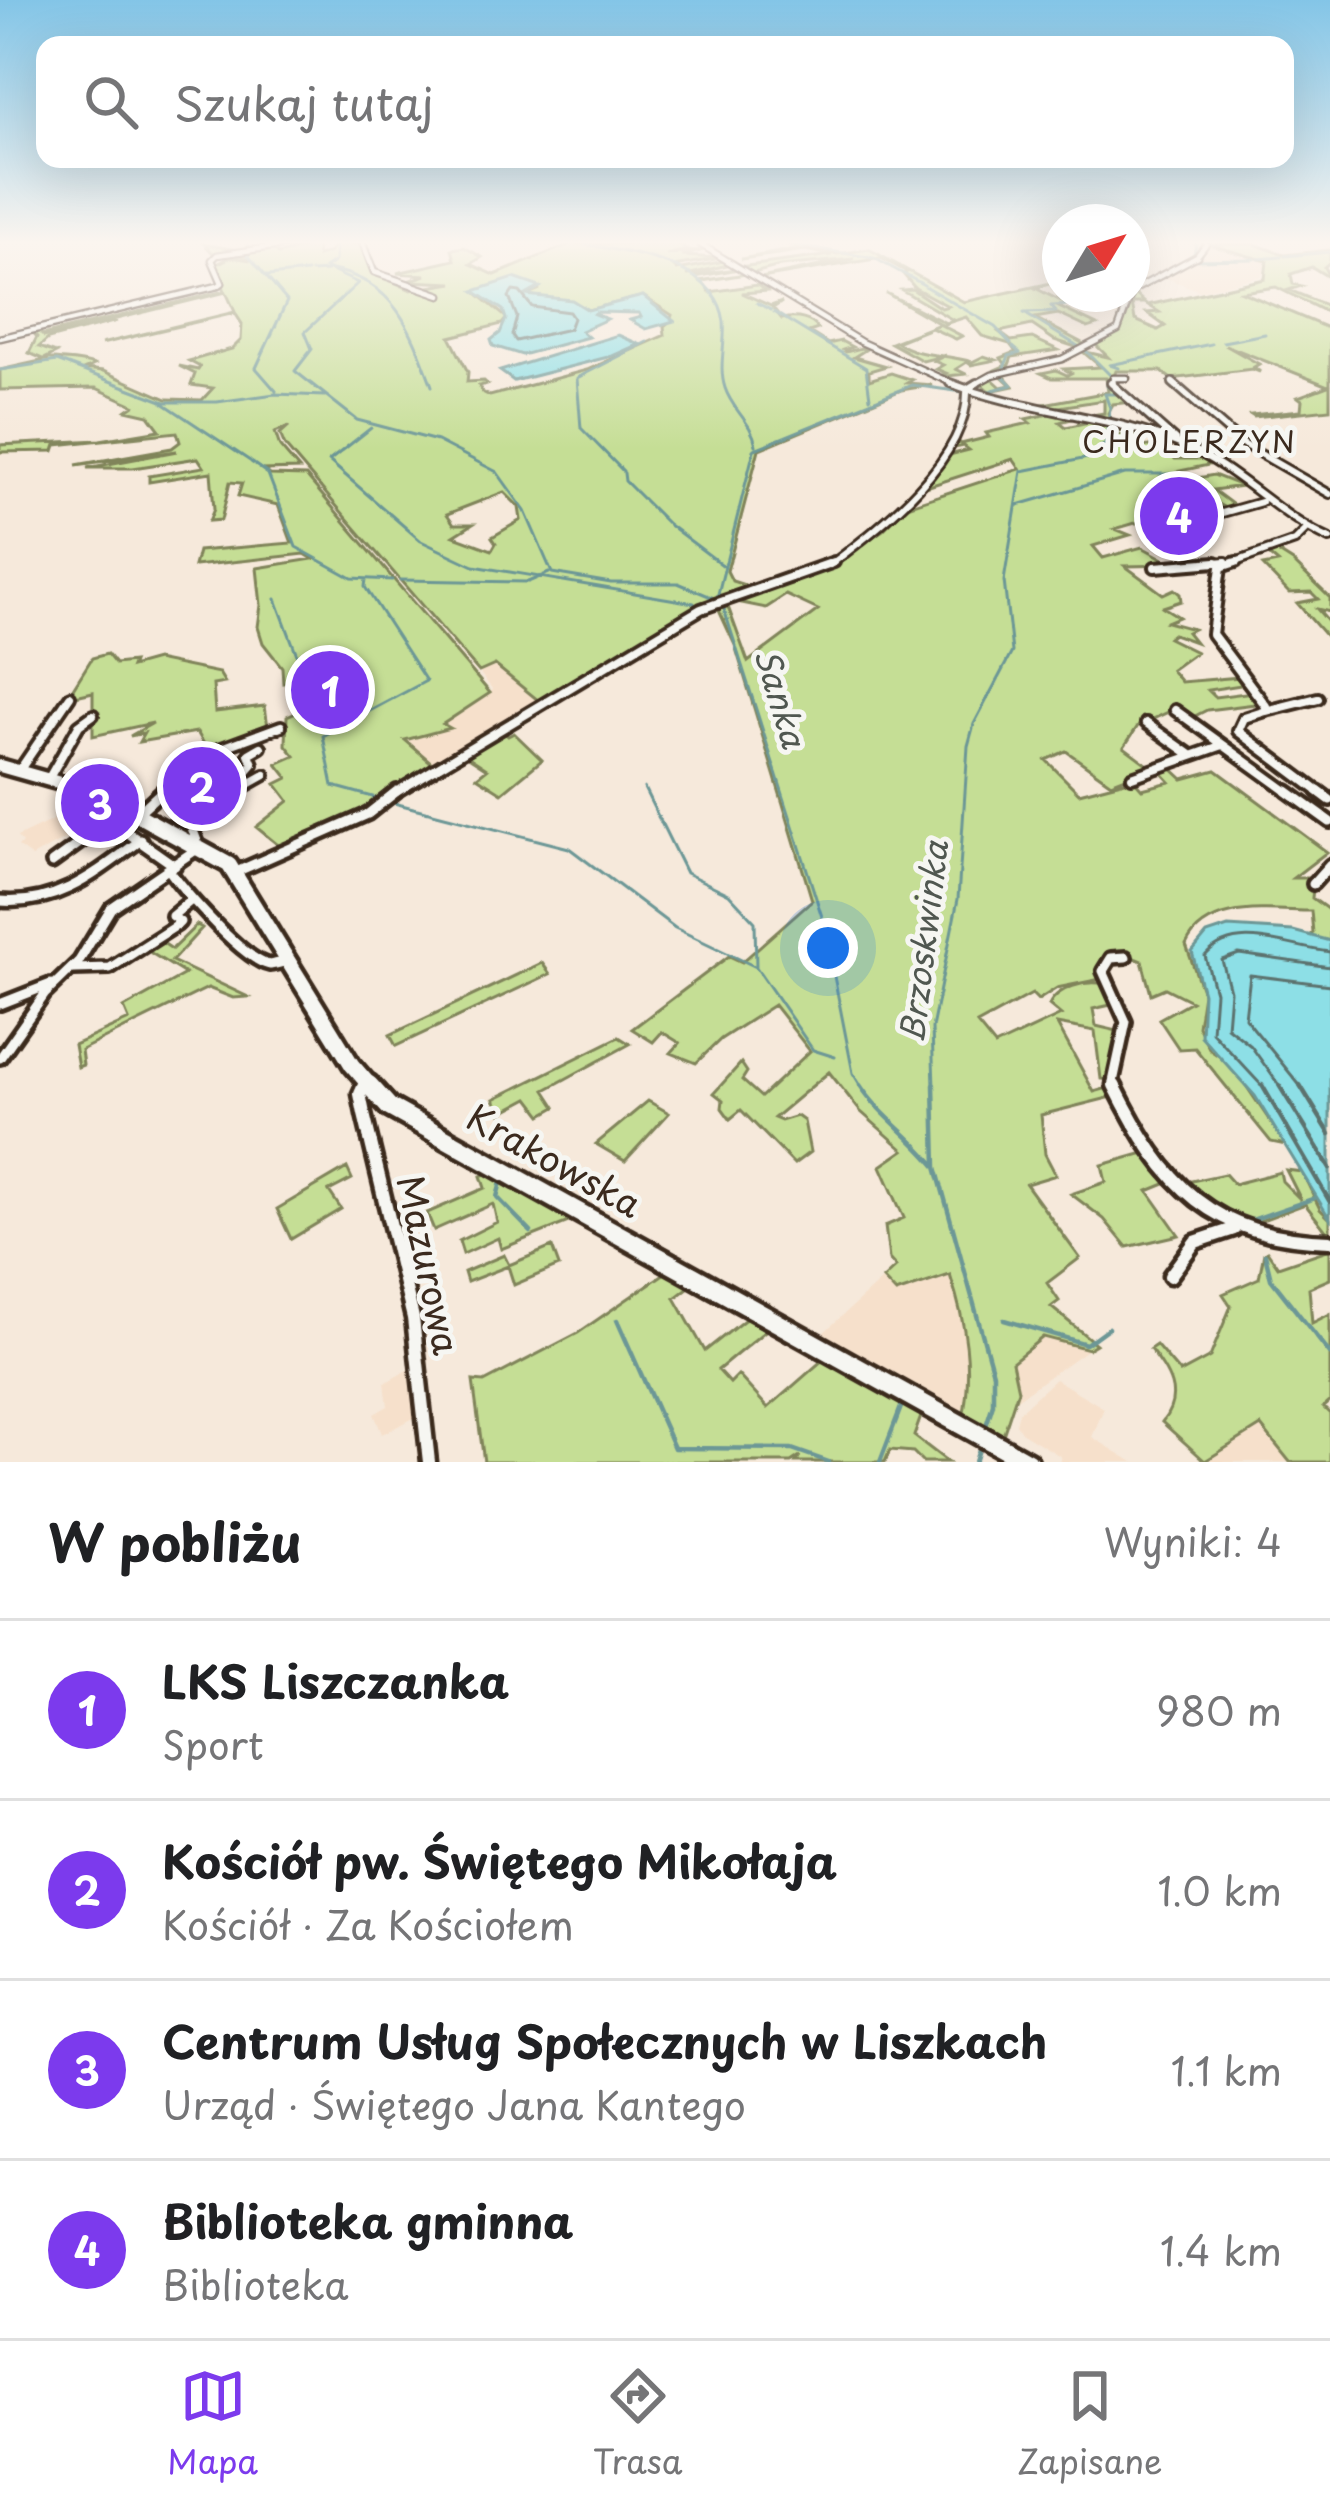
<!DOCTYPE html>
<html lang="pl">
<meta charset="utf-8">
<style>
:root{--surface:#fff;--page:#f6f6f6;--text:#202124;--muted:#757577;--line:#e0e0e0;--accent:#7c3aed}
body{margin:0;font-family:"Playpen Sans",sans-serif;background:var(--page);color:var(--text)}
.compass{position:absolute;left:1042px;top:204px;width:108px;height:108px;border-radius:50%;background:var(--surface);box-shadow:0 12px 48px #0002;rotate:52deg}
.you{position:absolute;left:828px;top:948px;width:42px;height:42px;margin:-30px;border:9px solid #fff;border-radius:50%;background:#1a73e8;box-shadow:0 0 0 18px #1a73e833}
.badge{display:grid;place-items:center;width:78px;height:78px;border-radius:50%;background:var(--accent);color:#fff;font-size:39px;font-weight:700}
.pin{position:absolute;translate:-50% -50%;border:6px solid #fff;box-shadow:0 3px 12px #0006}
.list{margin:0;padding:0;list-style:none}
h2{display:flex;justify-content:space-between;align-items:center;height:156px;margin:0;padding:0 48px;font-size:51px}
h2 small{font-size:39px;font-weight:400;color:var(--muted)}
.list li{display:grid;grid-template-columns:78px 1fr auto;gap:36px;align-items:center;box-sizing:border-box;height:180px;padding:0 48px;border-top:3px solid var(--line)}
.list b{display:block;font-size:45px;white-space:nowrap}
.list p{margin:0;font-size:39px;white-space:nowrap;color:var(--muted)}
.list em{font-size:39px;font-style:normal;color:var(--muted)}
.icon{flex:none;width:66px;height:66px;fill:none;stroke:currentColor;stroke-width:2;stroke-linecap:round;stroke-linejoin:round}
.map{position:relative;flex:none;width:1330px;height:1462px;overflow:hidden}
.search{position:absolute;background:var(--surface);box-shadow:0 12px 48px #0002;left:36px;right:36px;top:36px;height:132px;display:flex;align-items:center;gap:30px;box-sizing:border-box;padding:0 42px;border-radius:24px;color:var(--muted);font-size:45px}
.sheet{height:876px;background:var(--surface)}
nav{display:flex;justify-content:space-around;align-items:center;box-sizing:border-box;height:168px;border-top:3px solid var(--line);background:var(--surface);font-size:33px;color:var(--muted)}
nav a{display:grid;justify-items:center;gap:6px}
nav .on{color:var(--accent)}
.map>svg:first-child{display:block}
</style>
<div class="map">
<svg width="1330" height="1462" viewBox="0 0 1330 1462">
<rect width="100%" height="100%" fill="#f6e9db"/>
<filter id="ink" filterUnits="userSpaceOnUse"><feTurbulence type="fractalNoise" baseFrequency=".00833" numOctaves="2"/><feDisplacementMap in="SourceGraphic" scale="24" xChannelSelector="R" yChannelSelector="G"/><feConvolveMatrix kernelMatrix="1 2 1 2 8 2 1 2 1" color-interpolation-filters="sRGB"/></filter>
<g filter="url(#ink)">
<path fill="#f6e0cb" d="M1208 245 1267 261 1262 276 1200 291 1166 278Z
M495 665 539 701 433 764 403 740 438 732 442 724 493 690 479 672Z
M99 798 117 808 86 820 73 834 32 857 18 847 22 843 17 837Z
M950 1274 968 1350 971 1379 963 1418 822 1334 883 1279 896 1293Z
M1043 1337 1088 1349 1014 1401 1018 1390 1012 1363Z
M416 1365 422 1414 382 1434 374 1414 388 1406 385 1383Z
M1055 1379 1104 1408 1092 1437 1133 1462H1061L1060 1456 1021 1432 1016 1424 1019 1412Z
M1262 1426 1290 1462H1204Z"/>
<path fill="#c5de95" stroke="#80845a" stroke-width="3" fill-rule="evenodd" d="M204 244 243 251 273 248 278 254 316 244 318 256 330 252 334 244H363L372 272 411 290 453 283 408 281 426 275 397 273 455 260 452 249 464 247 482 257 471 264 495 275 570 244H685L681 246 687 250 666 255 707 249 682 256 721 258 673 266 677 270 725 261 731 264 687 275 738 269 695 277 699 281 746 274 702 281 710 292 757 285 766 291 742 293 771 306 782 302 773 308 782 319C797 316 812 319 818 329L809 332 828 344 841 341 852 347 843 350 846 352 861 348 865 350 854 357 886 366 869 371V380L891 373 912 380 907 383 932 385 901 390 759 449 727 571 732 581 757 589 685 617 539 701 495 665 479 672 285 446 280 434 289 426 275 432 280 447 299 469 264 470 270 475 306 476 490 693 443 724 450 728 405 740 433 764 359 817 283 849 256 827 289 801 276 784 288 778 277 764 295 756 286 745 287 716 314 704 304 679 283 683 282 667 263 643 258 627 261 605 257 568 313 559 305 554 194 566 198 551 292 543 278 505 238 496 242 483 230 482 221 520 209 521 214 509 211 472 149 482V476L204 467 198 458 133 468H87L177 451 76 465 172 448 180 442 177 432 56 445 54 451 0 452V445L100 440 160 430 149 415 127 410 134 405 96 388 0 390V370L45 360 29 353 37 337 31 330 37 329 42 335 225 291 215 265 231 257 251 260 234 253 215 255ZM540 289 525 295 562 300 588 310 643 296 672 315 670 321 664 326 665 335 587 370 490 396 482 392 479 386 487 384 484 381 467 382 468 372 450 337 502 324 507 318 479 295ZM226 292 235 312 101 344 235 313 242 324 241 340 232 349 189 361 200 367 198 370 179 366 195 374 191 385 213 388 202 400 167 399 103 371 85 369 94 365C78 359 63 361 46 358L56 353 39 347 48 339 117 321 43 337ZM504 492 519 507 521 520 492 537 496 543 492 550 454 536 473 524H454L447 514Z
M787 244 837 254 869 249 964 302 1060 281 1035 288 1063 302 1078 294 1109 296 1057 306 1097 325 1088 328 1058 314 1035 318 1084 344 1079 348 1054 340 1032 325 999 332 1011 341 1032 338 1058 350 1012 357 1007 370 1001 372 1013 386 981 393 988 390 979 382 988 375 1001 387 1011 385 995 370 1006 365 1001 358 1016 352 1010 344 982 336 966 317 941 325 962 336 956 339 931 328 896 342C920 358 944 353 972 362L984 356 996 360 971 365 967 362 956 369 966 374 937 377 946 373 936 369 943 365 934 361 946 355 923 361 891 343 940 324 886 293 946 323 953 320 902 290 912 289 941 308 948 306 915 288 903 274 907 272 881 258 761 278 854 259 780 266 750 274 739 267 832 255 805 250 741 259 800 248Z
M1207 244H1255L1284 255 1330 250V262L1324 267 1330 278 1312 267 1291 274 1293 284 1301 286 1289 290 1330 307V314L1276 287 1242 292 1330 329V409L1254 417 1251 415 1301 410 1302 400 1298 397 1328 386 1225 345 1259 364 1254 367 1260 372 1252 369 1171 379 1161 371H1116L1111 383 1131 402 1113 404 1108 413 1113 426 1080 417 1104 413V400L1046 409 1033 406 1108 392 1106 378H1052L1041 373 1056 370 1067 375 1071 373 1064 369 1101 367 1082 351 1108 357 1092 341 1120 330 1135 294 1145 303H1132L1135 320 1158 330 1165 326 1147 313 1159 312 1148 305 1265 279 1267 261Z
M1054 413 1075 418 1060 422 1066 427 1089 422 1124 430 1115 434 1153 438 1131 443 1138 448 1159 444 1175 459H1205L1213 464 1180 471 1192 479 1214 475 1242 486 1213 490 1236 507 1227 509C1199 493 1180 488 1148 493L1151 496 1145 498 1155 502 1156 517 1115 529 1130 535 1093 546 1103 558 1142 547 1175 565 1125 566 1163 594 1174 589 1180 594 1181 601 1163 607 1179 617 1167 622 1193 629 1187 632 1195 642 1173 634 1168 638 1196 652 1171 670 1181 682 1241 677V685L1208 690 1215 697 1253 692 1263 703 1207 710 1189 719 1175 709 1138 726 1124 747 1151 767 1111 783 1066 751 1046 760 1079 793 1133 779 1142 789 1170 782 1159 770 1170 767 1183 779 1216 770 1327 852 1293 878H1314L1312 898 1330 911V941L1307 937 1313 933 1311 911C1271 911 1207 900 1186 945L1203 993 1198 1026 1210 1050 1232 1065 1286 1145 1271 1142 1195 1048 1179 1049 1159 1019 1191 1001 1165 988 1151 994 1142 961 1127 955 1102 966 1101 979 1057 988 1038 1000 1032 994 977 1024 995 1046 1061 1015 1049 1005C1057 987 1086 980 1105 984L1120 1016 1111 1005 1093 1009 1096 1026 1122 1032 1111 1080 1101 1079 1095 1031 1057 1024 1094 1092 1111 1087 1116 1096 1041 1115 1045 1154 1056 1175 1026 1184 1080 1258 1047 1283 1059 1301 1051 1307 1096 1344 1088 1349 1043 1337 1012 1362 1018 1390 1002 1438 963 1418C973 1368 966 1324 950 1275L896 1293 883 1279 896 1267 889 1259 885 1226 904 1218 881 1166 904 1150 860 1111 829 1072 774 1118 781 1121 797 1116 804 1121 810 1152 794 1164 741 1110 730 1119 722 1108 723 1100 714 1093 741 1063 747 1072 742 1080 761 1097 810 1051 774 1005 721 1039 696 1063 671 1053 680 1043 662 1032 653 1042 632 1029 729 956 742 962 812 900 735 645 716 604 821 572 883 530 907 506 1020 469 1013 459 923 488 945 456 969 450 964 446 949 449 956 439 961 444 989 437 986 433 1030 423 1025 419ZM786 595 818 610 748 662 727 604 732 601 766 608Z
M1271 548 1293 562 1330 598V612L1317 609 1330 624V641L1297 603 1318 599 1311 592 1289 593 1263 566 1278 563 1263 550Z
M107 654 115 664 133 662 131 667 156 660 219 673 225 683 213 685 215 712 265 706 268 727 208 751 197 732 139 742 144 733 130 736 153 723 93 736V692L67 698 92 658Z
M501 730 508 736 514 733 542 760 502 793 477 777 487 769 461 752Z
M197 925 202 928 172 961 248 997 233 998 208 988 81 1050 83 1065 78 1067 74 1045 129 1020 124 1008 185 974 151 953 149 944 157 939 172 949Z
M542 963 550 974 396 1046 390 1035Z
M619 1037 630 1044 545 1090 556 1107 542 1115 529 1098 501 1113 494 1099Z
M648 1101 669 1113 625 1161 596 1144Z
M1148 1152 1170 1182 1148 1191 1179 1235 1127 1247 1104 1219 1071 1194 1106 1182 1102 1165Z
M347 1168 352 1179 329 1191 341 1209 291 1239 277 1209Z
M1286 1170 1302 1172 1320 1209 1330 1219V1236L1305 1204 1241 1228 1177 1184 1225 1174 1234 1184 1280 1172 1282 1181 1301 1200Z
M492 1171 576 1219 501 1249 498 1238 463 1254 459 1241 497 1222 493 1204 434 1230 427 1213 485 1188 481 1176Z
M552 1247 559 1266 514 1285 508 1266 467 1282 464 1272 504 1255 509 1265Z
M1330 1249V1279L1309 1288 1312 1323 1330 1314V1401L1323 1407 1330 1414V1462H1290L1261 1426 1205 1461 1162 1422C1184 1395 1168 1373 1150 1349L1156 1345 1180 1373 1210 1357 1231 1306 1223 1294 1259 1278 1264 1253 1267 1251 1278 1267Z
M668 1271 693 1284 675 1298 705 1351 748 1317 770 1327 718 1370 730 1383 738 1375 768 1408 825 1358 923 1411 914 1436 948 1462H923L913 1452 890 1450 885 1462H796L800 1456 791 1462H484L473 1381 484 1382 578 1333Z"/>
<path fill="#8ddfe6" stroke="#6c9796" stroke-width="3" d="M514 278 540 287 526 295 572 300 588 310 643 296 674 321 646 329 630 320 641 317 639 313 597 312 594 314 607 319 581 331 588 337 522 355 493 346 491 340 500 333 506 319 503 310 474 291Z
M618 335 639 344 612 356 514 381 500 371Z
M1228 927 1293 931 1330 941V1219L1255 1096 1201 1036 1203 993 1192 952 1207 934Z"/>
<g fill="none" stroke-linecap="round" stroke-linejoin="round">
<path stroke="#5c726e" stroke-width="3" d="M513 291 520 292 532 307 569 312 573 318 569 329 516 341 512 335 517 317 509 297Z
M1264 1088 1212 1032 1215 992 1205 956C1237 921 1289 948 1330 952
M1281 1088 1251 1046 1227 1027 1230 991 1222 960 1239 954 1330 967
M1302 1088 1245 1018 1250 975 1330 985"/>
<path stroke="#5c726e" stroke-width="4.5" d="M1262 1085 1330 1202
M1279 1085 1330 1168
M1300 1085 1330 1134"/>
<path stroke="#6c9796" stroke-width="3" d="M248 244 246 253 287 301 256 368 276 391
M336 244 335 261 325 268 358 283 305 332 312 349 295 371 357 420 437 441 497 472 525 511 552 573 611 583H678L716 599
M585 244C631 254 717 262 724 322 726 344 718 367 725 388 732 410 752 422 756 445
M787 244 874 258 924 285
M1285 256 1330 252
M1258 259 1281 257
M1190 260 1254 259
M1170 269 1194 254 1196 244
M332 270C395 281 412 331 432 386
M311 272 327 271
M268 276 307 272
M926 287 995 327 1011 344
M757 303 771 310
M774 312 866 368 870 398
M1223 342 1265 334
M1119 368 1110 365 1211 344
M0 370 57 361 165 402H217L275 394 325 396
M1003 370 1009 356 1020 353 1013 347
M985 392 1012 385 1001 374
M163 403 250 461
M371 428 329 461 421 541 474 566 694 603
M755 449 912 385 963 392
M251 462 268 474 296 547 352 578 392 580
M623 471 581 428 577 378 647 342
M624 473 625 481 668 524 725 567
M1018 505 1125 474H1178
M366 579 365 587 426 681 323 736 333 786 380 799
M400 580 528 582 549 573
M717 598 754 450
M276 599 305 676
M723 606 823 920 853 1073 862 1088
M644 788 686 873 729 894 755 922 756 967
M390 802 569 848 675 928 756 967 813 1050 835 1057
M934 1088 932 1028 958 899 968 746 974 724 1012 652 1004 581 1022 471 1103 455 1100 447 1105 445 1110 408 1105 394H1118L1107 386 1111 376 1086 351 1024 313 1056 312 1051 306 1072 305 1080 296H1106L1100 294"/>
<path stroke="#6c9796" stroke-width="4.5" d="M860 1085C880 1116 913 1137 936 1167L993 1373V1404L985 1429
M934 1085 936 1167
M501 1182 497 1197 531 1232
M1249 1221 1315 1198
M1265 1254 1271 1279 1330 1354
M617 1320 674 1448 792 1449 829 1462
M1004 1320 1086 1344 1108 1328
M880 1462 903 1402
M975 1462 981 1443"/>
<g stroke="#3b2a1e" stroke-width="9">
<path id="minor-far4" d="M363 244 374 272 441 295
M700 244 861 342 958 386
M1132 291 1197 256 1206 244
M0 338 218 286 222 283 212 260 217 255 293 244
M1172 382 1176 386
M972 386 992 375 1062 359 1118 330 1131 294
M1114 386 1113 378H1127"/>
</g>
<g stroke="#3b2a1e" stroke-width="12">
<path id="minor-far3" d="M950 383C1025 412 1108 414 1182 445 1237 467 1276 515 1330 539
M1111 383 1175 440
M1173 383 1243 444 1330 494
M967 389 977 383
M1149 522 1176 526 1261 502
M830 565C881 527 970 458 967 389
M1181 565 1226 561
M1227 565 1295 541 1306 530"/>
</g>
<g stroke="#3b2a1e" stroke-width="16">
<path id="minor-far2" d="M1236 562 1221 567 1212 634 1266 706V711L1244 718 1238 731 1322 794
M1155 567 1216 562
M1175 710 1291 794
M1266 711 1318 698
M1146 723 1191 755
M19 771 70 696
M1132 777 1223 745
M49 778 79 725 93 715
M159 794 203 755 281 726
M227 794 253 764 249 754 261 747
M231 794 265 775
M393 794 701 609 834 562"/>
</g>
<g stroke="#3b2a1e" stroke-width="18">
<path id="minor-far1" d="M1287 791 1330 822
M1318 791 1330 800
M231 794 236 791
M138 813 162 791
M111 821 175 866
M193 845 197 841 189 820 230 791
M52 863 113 819
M169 870C184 891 244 961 270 965 271 965 288 961 289 961
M236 872 368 814 397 791
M1313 884 1330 865
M0 901C58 906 97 872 141 840
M74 969 110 968 177 925 180 922 172 916 190 901
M0 1004 51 984
M0 1058 45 994 79 961 111 908 197 849
M1116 1088 1113 1082 1126 1022 1103 971 1111 958 1126 957"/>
</g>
<g stroke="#3b2a1e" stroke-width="21">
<path id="minor" d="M364 1085 360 1094 364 1114 413 1318 429 1462
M1114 1085C1164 1186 1212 1238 1330 1241
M1170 1276 1195 1242 1234 1229"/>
</g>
<g stroke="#3b2a1e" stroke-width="21">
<path id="major-far2" d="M0 766 99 794"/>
</g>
<g stroke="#3b2a1e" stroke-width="24">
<path id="major-far1" d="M94 791 229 865 352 1065 372 1088"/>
</g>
<g stroke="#3b2a1e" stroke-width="27">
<path id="major" d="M369 1085 389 1107 1028 1462"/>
</g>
<use href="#minor-far4" stroke="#f6f6f2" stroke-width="4.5"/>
<use href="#minor-far3" stroke="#f6f6f2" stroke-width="6"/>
<use href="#minor-far2" stroke="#f6f6f2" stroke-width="8"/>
<use href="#minor-far1" stroke="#f6f6f2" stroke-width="9"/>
<use href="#minor" stroke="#f6f6f2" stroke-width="12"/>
<use href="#major-far2" stroke="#f6f6f2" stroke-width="12"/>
<use href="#major-far1" stroke="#f6f6f2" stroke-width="15"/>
<use href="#major" stroke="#f6f6f2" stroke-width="18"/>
</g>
</g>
<linearGradient id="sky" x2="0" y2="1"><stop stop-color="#83c5e7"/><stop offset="0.54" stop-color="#fbf5ef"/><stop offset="1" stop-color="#fbf5ef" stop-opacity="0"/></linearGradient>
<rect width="1330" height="449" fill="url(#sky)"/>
<g text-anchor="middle" stroke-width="10" stroke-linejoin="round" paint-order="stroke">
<g font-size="30" letter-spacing="3" fill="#3b2a1e" stroke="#f6f6f2">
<text x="1190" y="453">CHOLERZYN</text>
</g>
<g font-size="33" font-style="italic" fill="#505750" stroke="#f6f6f2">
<text transform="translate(780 698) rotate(73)" y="12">Sanka</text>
<text transform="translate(924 942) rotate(-83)" y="12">Brzoskwinka</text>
</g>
<g font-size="36" fill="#3b2a1e" stroke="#f6f6f2">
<text transform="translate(554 1161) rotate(29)" y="13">Krakowska</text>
<text transform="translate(428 1265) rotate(78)" y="13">Mazurowa</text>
</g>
</g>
</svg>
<svg class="compass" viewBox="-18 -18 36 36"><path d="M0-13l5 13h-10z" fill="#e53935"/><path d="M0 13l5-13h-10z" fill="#757577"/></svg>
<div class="you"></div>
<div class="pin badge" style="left:330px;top:690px">1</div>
<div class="pin badge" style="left:202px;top:786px">2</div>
<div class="pin badge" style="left:100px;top:803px">3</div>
<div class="pin badge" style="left:1179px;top:516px">4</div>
<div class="search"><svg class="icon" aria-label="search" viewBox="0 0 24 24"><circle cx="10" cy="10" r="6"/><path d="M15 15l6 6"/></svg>Szukaj tutaj</div>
</div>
<section class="sheet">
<h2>W pobliżu<small>Wyniki: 4</small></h2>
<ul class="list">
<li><span class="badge">1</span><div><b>LKS Liszczanka</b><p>Sport</p></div><em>980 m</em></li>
<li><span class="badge">2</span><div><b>Kościół pw. Świętego Mikołaja</b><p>Kościół · Za Kościołem</p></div><em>1.0 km</em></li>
<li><span class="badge">3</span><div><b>Centrum Usług Społecznych w Liszkach</b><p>Urząd · Świętego Jana Kantego</p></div><em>1.1 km</em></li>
<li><span class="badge">4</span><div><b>Biblioteka gminna</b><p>Biblioteka</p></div><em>1.4 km</em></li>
</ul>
</section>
<nav>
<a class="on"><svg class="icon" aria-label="map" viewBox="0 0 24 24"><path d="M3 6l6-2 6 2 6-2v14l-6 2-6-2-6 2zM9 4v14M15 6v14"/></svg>Mapa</a>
<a><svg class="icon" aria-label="directions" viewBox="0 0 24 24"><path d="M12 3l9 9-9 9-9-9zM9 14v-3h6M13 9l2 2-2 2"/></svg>Trasa</a>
<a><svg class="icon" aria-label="saved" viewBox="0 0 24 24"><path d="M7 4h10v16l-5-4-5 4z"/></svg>Zapisane</a>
</nav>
